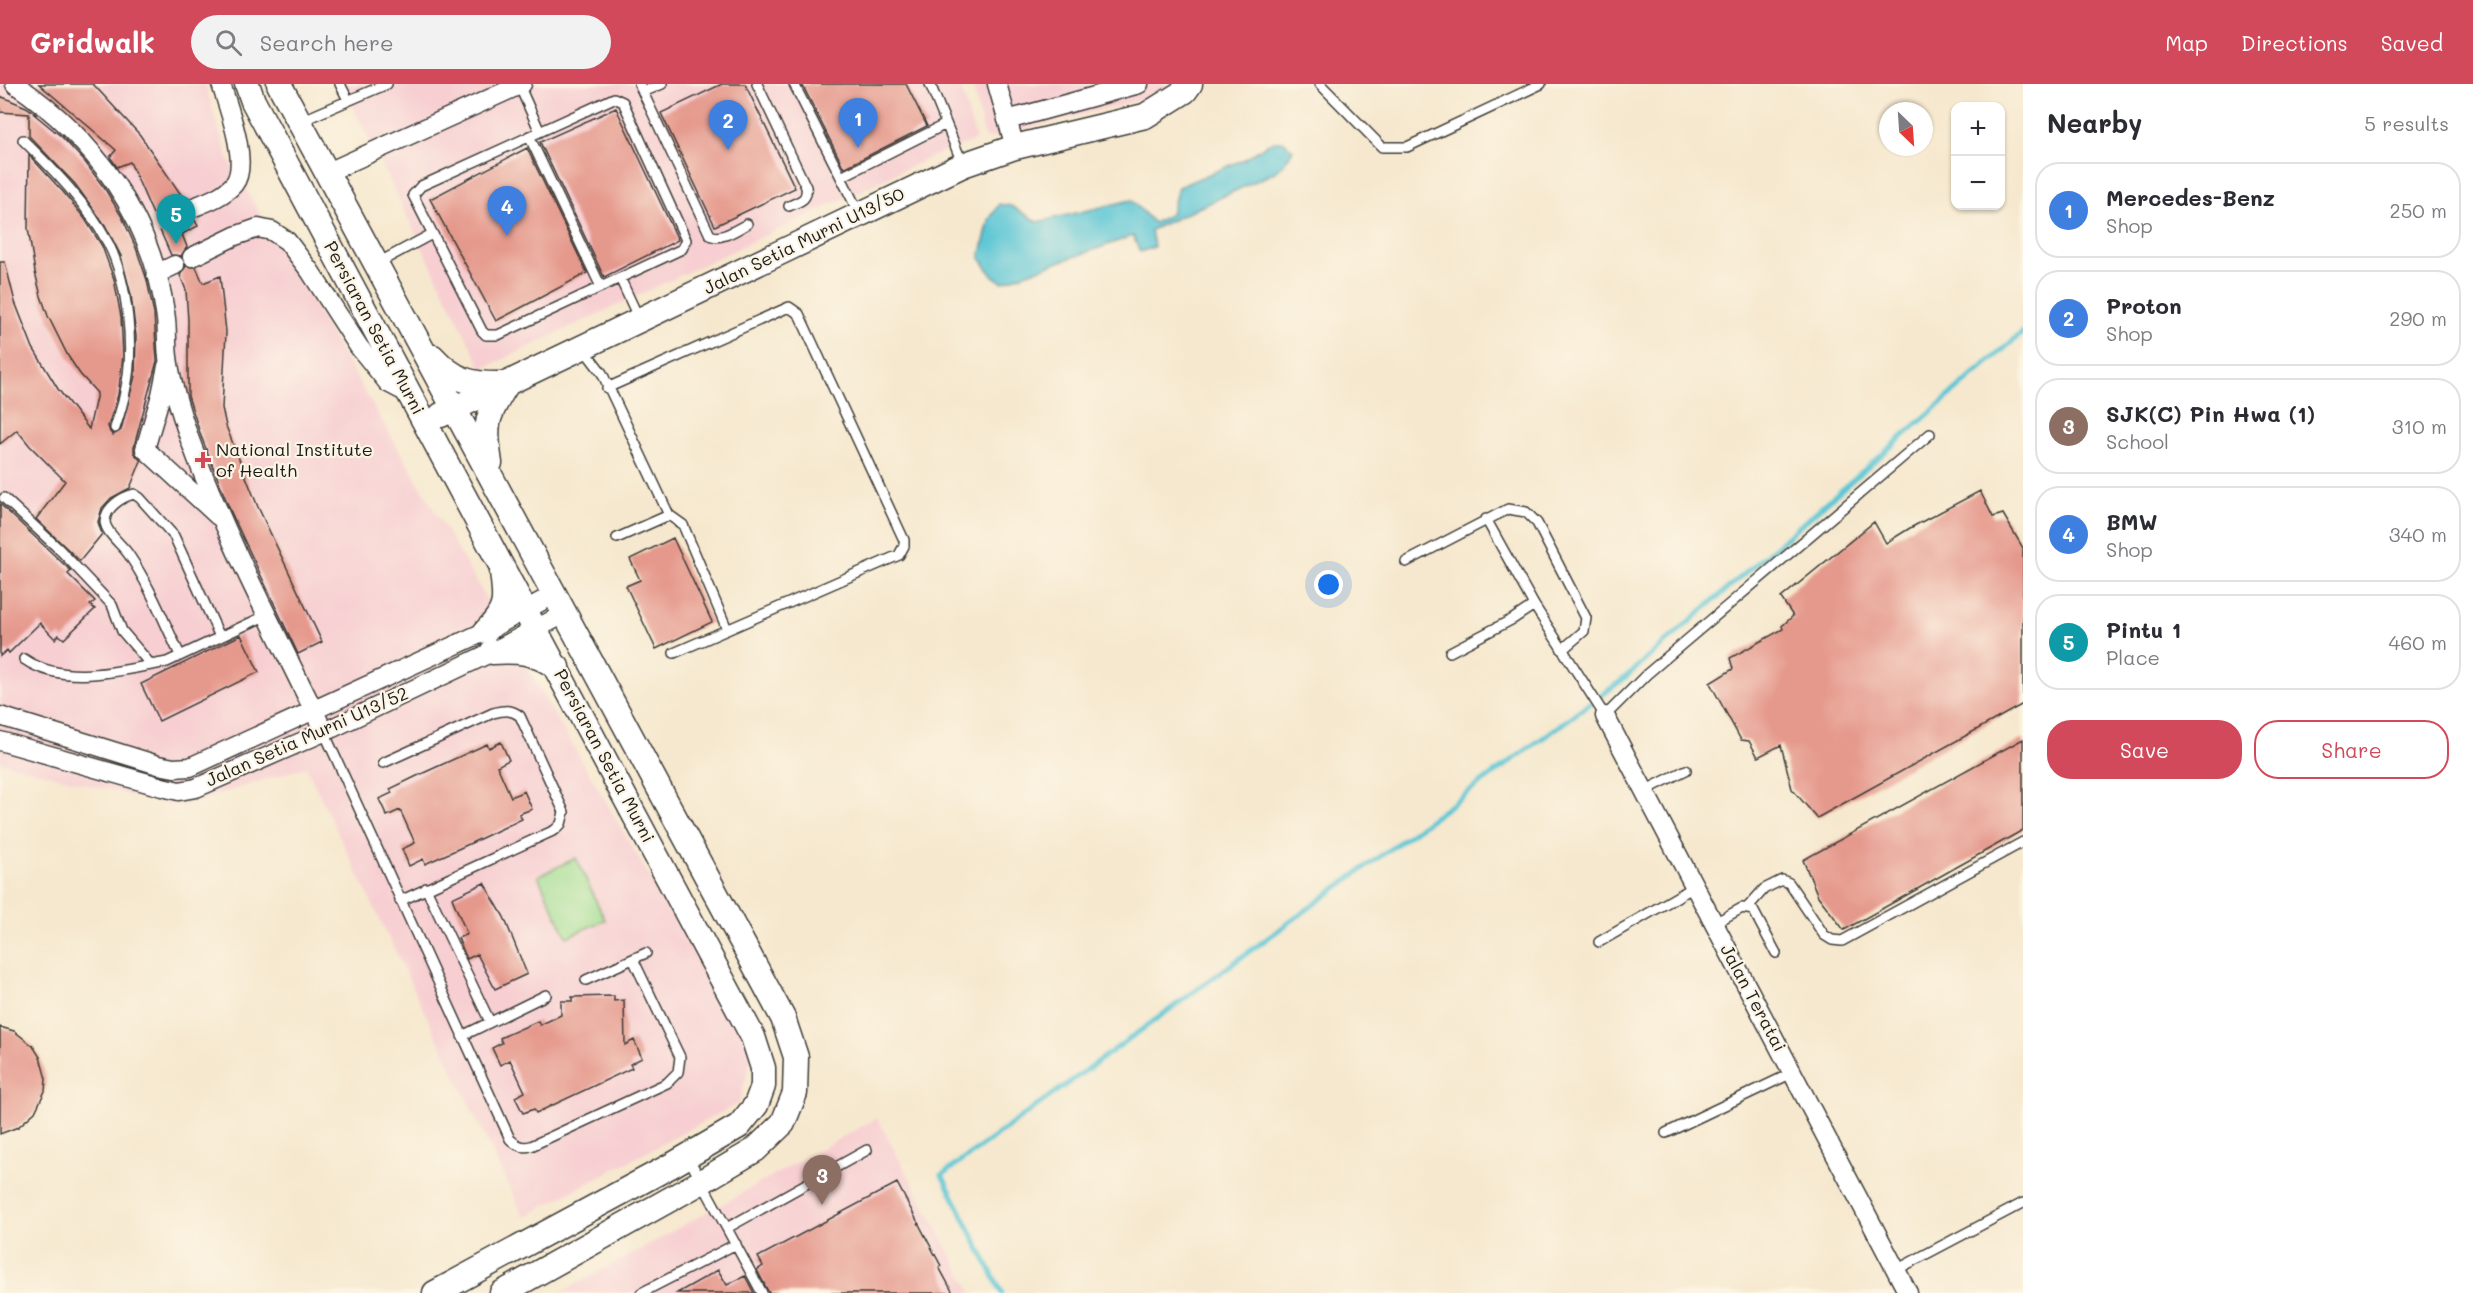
<!DOCTYPE html>
<meta charset="utf-8">
<style>
:root{--surface:#fff;--page:#f2f2f3;--text:#2b2b33;--muted:#7c7c81;--line:#e1e1e2;--accent:#d1495b}
body{margin:0;font-family:Mali,sans-serif;background:var(--page);color:var(--text)}
.controls{position:absolute;right:18px;top:18px;display:grid;overflow:hidden;border-radius:12px;box-shadow:0 2px 4px #0004}
.controls button{width:54px;height:54px;display:grid;place-items:center;padding:0;border:0;border-bottom:2px solid var(--line);background:var(--surface);color:var(--text);font:30px sans-serif}
.compass{position:absolute;left:1879px;top:18px;width:54px;height:54px;border-radius:50%;background:var(--surface);box-shadow:0 2px 4px #0004;rotate:155deg}
.you{position:absolute;left:1329px;top:501px;width:21px;height:21px;margin:-15px;border:4px solid #fff;border-radius:50%;background:#1a73e8;box-shadow:0 0 0 9px #1a73e833}
.badge{display:grid;place-items:center;width:39px;height:39px;border-radius:50%;background:var(--accent);color:#fff;font-size:20px;font-weight:700}
.pin{position:absolute;translate:-50% -50px;filter:drop-shadow(0 2px 3px #0008)}
.pin::after{content:'';position:absolute;top:32px;width:21px;height:18px;background:inherit;clip-path:polygon(0 0,100% 0,50% 100%)}
.list{margin:0;padding:0;list-style:none}
h2{display:flex;justify-content:space-between;align-items:center;height:78px;margin:0;padding:0 24px;font-size:26px}
h2 small{font-size:20px;font-weight:400;color:var(--muted)}
.list li{display:grid;grid-template-columns:39px 1fr auto;gap:18px;align-items:center;box-sizing:border-box;height:96px;margin:0 12px 12px;padding:0 12px;border:2px solid var(--line);border-radius:24px}
.list b{display:block;font-size:22px;white-space:nowrap}
.list p{margin:0;font-size:20px;white-space:nowrap;color:var(--muted)}
.list em{font-size:20px;font-style:normal;color:var(--muted)}
.actions{display:flex;gap:12px;padding:18px 24px}
.actions a{flex:1;padding:14px 0;border:2px solid var(--accent);border-radius:24px;text-align:center;font-size:21px;color:var(--accent)}
.actions .main{background:var(--accent);color:#fff}
.icon{flex:none;width:33px;height:33px;fill:none;stroke:currentColor;stroke-width:2;stroke-linecap:round;stroke-linejoin:round}
.map{position:relative;flex:none;width:2023px;height:1209px;overflow:hidden}
header{display:flex;align-items:center;gap:36px;box-sizing:border-box;height:84px;padding:0 30px;background:var(--accent);color:#fff}
header strong{font-size:28px}
nav{display:flex;gap:33px;margin-inline-start:auto;font-size:21px}
.search{width:420px;height:54px;background:var(--page);display:flex;align-items:center;gap:15px;box-sizing:border-box;padding:0 21px;border-radius:33px;color:var(--muted);font-size:22px}
main{display:flex}
aside{flex:1;background:var(--surface)}
.map>svg:first-child{display:block}
</style>
<header>
<strong>Gridwalk</strong>
<div class="search"><svg class="icon" aria-label="search" viewBox="0 0 24 24"><circle cx="10" cy="10" r="6"/><path d="M15 15l6 6"/></svg>Search here</div>
<nav><a>Map</a><a>Directions</a><a>Saved</a></nav>
</header>
<main>
<div class="map">
<svg width="2023" height="1209" viewBox="0 0 2023 1209">
<rect width="100%" height="100%" fill="#fcf5e5"/>
<filter id="ink" filterUnits="userSpaceOnUse"><feTurbulence type="fractalNoise" baseFrequency=".0167" numOctaves="2"/><feDisplacementMap in="SourceGraphic" scale="12" xChannelSelector="R" yChannelSelector="G"/><feConvolveMatrix kernelMatrix="1 2 1 2 8 2 1 2 1" color-interpolation-filters="sRGB"/></filter>
<filter id="wash" filterUnits="userSpaceOnUse"><feTurbulence type="fractalNoise" baseFrequency=".008" numOctaves="4" result="noise"/><feDisplacementMap in="SourceGraphic" scale="24" xChannelSelector="R" yChannelSelector="G"/><feGaussianBlur stdDeviation="1.35" result="paint"/><feColorMatrix in="noise" values="0 0 0 0 0 0 0 0 0 0 0 0 0 0 0 0 0 1.4 0 .05"/><feComposite in="paint" operator="in"/></filter>
<g filter="url(#wash)">
<rect width="100%" height="100%" fill="#f6e8ce"/>
<path fill="#f7cfd2" d="M0 0H205L228 75 753 968 739 1019 524 1133 306 683 184 721 160 719 0 678Z
M342 0H960L976 56 944 67 482 285Z
M972 0H1176L1173 8 985 55Z
M877 1034 972 1209H561Z"/>
<path fill="#a1dd91" stroke="#5e7c56" stroke-width="1.5" d="M576 774 605 836 567 853 538 792Z"/>
<path fill="#5bc6d5" stroke="#3c7178" stroke-width="1.5" d="M1283 57 1293 66 1283 81 1273 89 1151 146 1154 163 1140 168 1133 152 1002 198 993 192 980 174 989 136 999 120 1011 122 1038 138 1131 116 1154 139 1171 130 1178 103 1245 75 1269 59Z"/>
<g fill="none" stroke-linecap="round" stroke-linejoin="round">
<path stroke="#5bc6d5" stroke-width="5" d="M1002 1209 942 1091 1621 597 2023 248"/>
</g>
<g id="blocks">
<path fill="#e5998c" d="M39 0H93L140 51 184 115 178 123 179 130 187 136 194 135 198 142 182 150 187 163 181 172 171 171 130 78 117 83 110 73 116 66Z
M722 0H745L795 104 715 142 661 29Z
M802 0H906L927 42 844 84Z
M0 12 26 23 36 30H34L62 53 85 78 105 105 122 133 136 164 147 196 154 230 157 277 134 362V369L141 377 130 404 111 414 102 424 98 438 102 450 80 477 36 435 65 397 30 362 17 346 0 360V178H5L15 218 33 264 58 305 89 345 97 309 80 290 68 272 48 232 41 212 35 188 28 144 29 71 64 109 85 135 102 162 114 195 121 233 123 272 118 311 108 342 110 348 113 351 121 346 135 292 136 252 131 211 121 172 105 141 75 100 29 52V30L0 28Z
M616 24 678 156 604 193 540 58Z
M527 64 587 189 496 237 430 115Z
M186 182 196 183 203 199 220 192 226 248 222 324 226 342 258 423 322 558 298 570 230 426 201 352 188 312V236L186 206 180 191Z
M1980 407 1993 433 2003 430 2023 464V620L1817 734 1792 705 1781 661 1758 673 1749 657 1741 656 1710 599 1733 585 1730 574 1783 545 1782 542 1793 532 1781 514 1874 438 1886 459 1910 444Z
M0 420 71 487 68 490 95 517 90 521 95 525 64 555 59 551 55 555 40 539 9 569 7 566 0 572Z
M673 454 712 538 656 565 626 502 640 496 630 475Z
M241 551 259 588 159 637 141 600Z
M2023 655V746L1844 846 1818 812 1803 776Z
M501 658 509 676 497 682 499 686 511 713 524 707 532 725 519 730 522 735 469 760 425 780 423 775 409 782 402 765 415 759 400 726 387 732 379 715 392 709 390 705 419 691 487 660 489 664Z
M484 799 504 833 527 890 495 905 477 870 467 875 458 854 467 850 452 814Z
M614 912V917L624 916 625 961 634 956 642 974 630 980 632 984 536 1029 534 1025 523 1029 515 1013 525 1008 510 976 500 981 492 964 502 959 500 954 538 937 540 941 561 931V917H572V913Z
M0 943 14 947 33 962 40 973 46 995 45 1007 35 1028 18 1043 0 1050Z
M897 1099 941 1182 939 1183 953 1209H769L757 1186 763 1182 758 1173Z
M718 1186 727 1201 745 1192 754 1209H677Z"/>
</g>
</g>
<g filter="url(#ink)">
<use href="#blocks" fill-opacity="0" stroke="#3d3b37" stroke-width="1.5"/>
<g fill="none" stroke-linecap="round" stroke-linejoin="round">
<path stroke="#d5c9b3" stroke-width="18" stroke-dasharray="18 9" stroke-linecap="butt" d="M155 139 189 125"/>
<g stroke="#3d3b37" stroke-width="12">
<path id="service" d="M340 0 348 16
M639 0 710 151C721 157 737 145 747 140
M757 0 806 103C808 116 800 117 789 122
M794 0 859 129
M930 0 963 81
M1320 0 1382 63H1407L1541 0
M519 1 540 48
M643 8 662 0
M614 14 623 18 686 156 682 165 498 251H486L482 247 413 111 421 102Z
M301 37 387 0
M529 52 601 203
M23 56C55 87 87 120 108 159 128 198 135 266 125 308 123 320 119 332 115 344
M841 93 946 40
M376 180 432 150
M620 194 639 235
M583 264 602 289 669 431 683 441 727 545
M607 304 789 223 799 230 904 456V462L899 471 674 569
M4 414 60 466 112 521 122 547 151 581
M1486 435 1534 521
M617 454 669 431
M1406 478 1508 425 1526 428 1537 439 1586 534 1584 547 1562 566
M1450 568 1513 535 1534 521 1605 632 1647 590 1930 350
M180 571C164 538 150 502 129 471 123 461 105 449 105 437 106 423 122 413 134 410L140 414 174 452 220 553
M24 575C64 603 122 586 167 578L267 531
M324 648 510 1055C517 1062 522 1064 531 1062L667 999 678 988 680 973 633 875
M383 679 493 629C504 626 511 625 520 632L564 728 561 740 555 746 400 817
M1644 707 1686 686
M426 804 490 938
M1747 824 1764 805 1782 796 1789 799 1824 851 1832 856 1842 857 2023 758
M1713 840 1742 824 1753 826 1776 869
M1599 858 1694 803
M586 896 646 869
M462 952 546 911
M1666 1049 1792 989
M688 1073 762 1209
M727 1144 867 1066
M1896 1186 2023 1119
M641 1209 736 1160"/>
</g>
<g stroke="#3d3b37" stroke-width="21">
<path id="minor" d="M15 0C94 54 151 132 165 228 168 243 166 258 168 273 171 300 181 330 190 356 227 457 278 552 324 648
M997 0 1015 63
M1007 36 1139 0
M326 89 522 0
M189 125C204 119 223 113 234 100 250 80 228 23 221 0
M192 173 235 152 258 144 272 147 287 157 310 187 359 263 388 299 409 310
M156 190 175 181
M167 282 161 311 145 365 218 432
M0 632 158 681 174 684 190 683 486 547 555 510
M1605 632 1908 1209
M0 657 162 703 179 707 196 704 324 648 492 568 566 529"/>
</g>
<g stroke="#3d3b37" stroke-width="27">
<path id="tertiary" d="M247 0 253 17 753 953 763 984V1002L756 1021 739 1042 674 1080 435 1209
M279 0 783 934 796 973 795 1009 783 1039 755 1066 701 1098 502 1209
M433 273C455 297 472 301 503 300
M441 331 963 81 1015 63 1145 32 1185 7 1190 0
M490 379C484 340 486 333 507 300
M486 547C507 526 506 517 502 488
M492 568C520 566 533 568 557 583"/>
</g>
<use href="#service" stroke="#fff" stroke-width="9"/>
<use href="#minor" stroke="#fff" stroke-width="18"/>
<use href="#tertiary" stroke="#fff" stroke-width="24"/>
</g>
</g>
<path fill="#d1495b" stroke="#fcf5e5" stroke-width="2" d="M200 367h6v6h6v6h-6v6h-6v-6h-6v-6h6z"/>
<g text-anchor="middle" stroke-width="4.5" stroke-linejoin="round" paint-order="stroke">
<g font-size="18" fill="#1c1c1c" stroke="#fcf5e5">
<text transform="translate(804 157) rotate(-26)" y="6">Jalan Setia Murni U13/50</text>
<text transform="translate(374 244) rotate(62)" y="6">Persiaran Setia Murni</text>
<text transform="translate(307 653) rotate(-24)" y="6">Jalan Setia Murni U13/52</text>
<text transform="translate(604 672) rotate(62)" y="6">Persiaran Setia Murni</text>
<text transform="translate(1753 914) rotate(62)" y="6">Jalan Teratai</text>
</g>
<g font-size="18" fill="#1c1c1c" stroke="#fcf5e5" text-anchor="start">
<text x="216" y="372">National Institute<tspan x="216" dy="21">of Health</tspan></text>
</g>
</g>
</svg>
<div class="controls">
<button>+</button>
<button>−</button>
</div>
<svg class="compass" viewBox="-18 -18 36 36"><path d="M0-13l5 13h-10z" fill="#e53935"/><path d="M0 13l5-13h-10z" fill="#7c7c81"/></svg>
<div class="you"></div>
<div class="pin badge" style="left:858px;top:64px;background:#3f7fe0">1</div>
<div class="pin badge" style="left:728px;top:66px;background:#3f7fe0">2</div>
<div class="pin badge" style="left:822px;top:1121px;background:#8d6e63">3</div>
<div class="pin badge" style="left:507px;top:152px;background:#3f7fe0">4</div>
<div class="pin badge" style="left:176px;top:160px;background:#0f9aa8">5</div>
</div>
<aside>
<h2>Nearby<small>5 results</small></h2>
<ul class="list">
<li><span class="badge" style="background:#3f7fe0">1</span><div><b>Mercedes-Benz</b><p>Shop</p></div><em>250 m</em></li>
<li><span class="badge" style="background:#3f7fe0">2</span><div><b>Proton</b><p>Shop</p></div><em>290 m</em></li>
<li><span class="badge" style="background:#8d6e63">3</span><div><b>SJK(C) Pin Hwa (1)</b><p>School</p></div><em>310 m</em></li>
<li><span class="badge" style="background:#3f7fe0">4</span><div><b>BMW</b><p>Shop</p></div><em>340 m</em></li>
<li><span class="badge" style="background:#0f9aa8">5</span><div><b>Pintu 1</b><p>Place</p></div><em>460 m</em></li>
</ul>
<div class="actions"><a class="main">Save</a><a>Share</a></div>
</aside>
</main>
